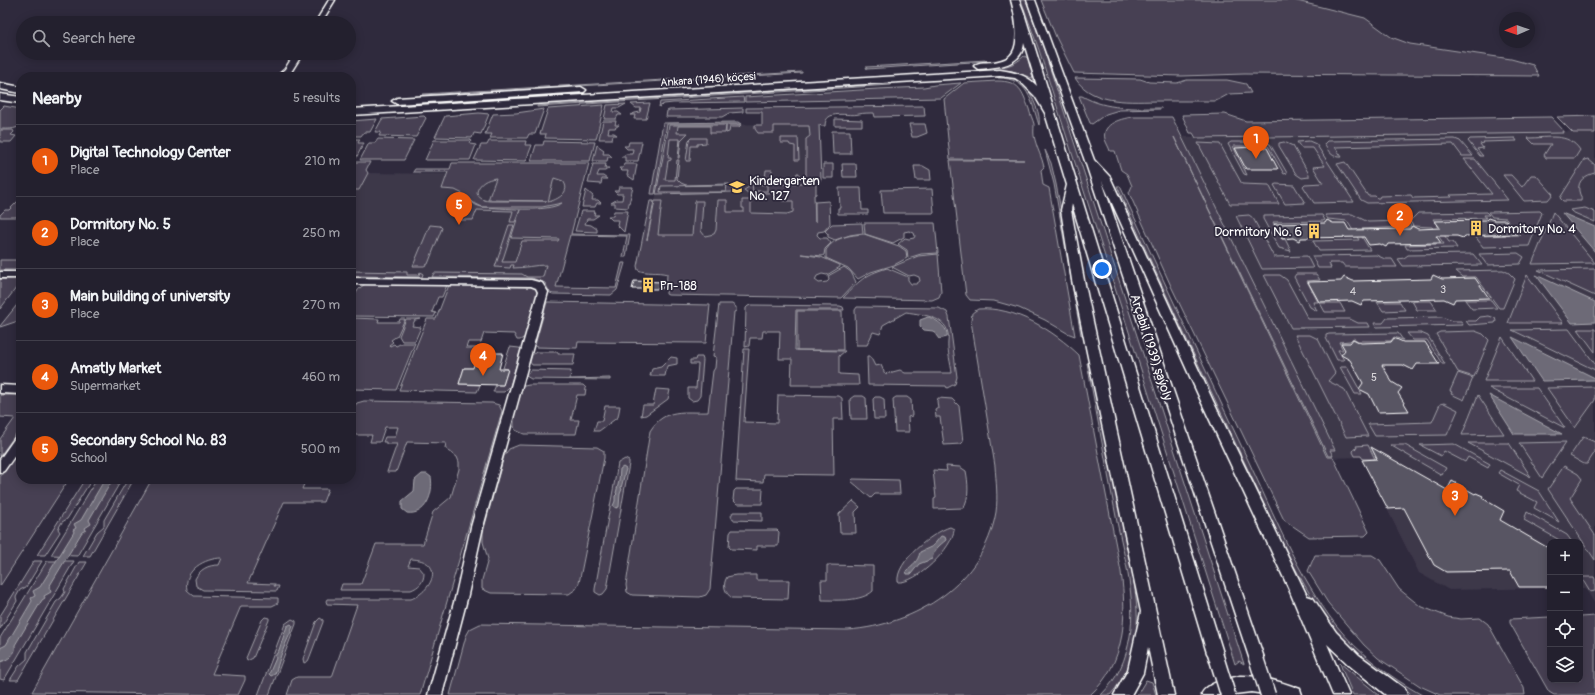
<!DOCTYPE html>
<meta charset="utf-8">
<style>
:root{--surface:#23202e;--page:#2f2d3a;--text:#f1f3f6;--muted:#a3a3aa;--line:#403e4a;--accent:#ea580c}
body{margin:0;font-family:Pangolin,sans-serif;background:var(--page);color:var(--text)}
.controls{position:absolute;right:12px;bottom:12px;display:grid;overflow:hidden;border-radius:8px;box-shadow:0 2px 10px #0003}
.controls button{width:36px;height:36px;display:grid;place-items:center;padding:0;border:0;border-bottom:1px solid var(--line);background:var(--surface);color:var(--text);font:20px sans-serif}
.compass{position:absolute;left:1499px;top:12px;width:36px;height:36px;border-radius:50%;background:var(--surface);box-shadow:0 2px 10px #0003;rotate:268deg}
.you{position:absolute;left:1102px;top:269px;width:14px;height:14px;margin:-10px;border:3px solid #fff;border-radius:50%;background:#1a73e8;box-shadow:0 0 0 6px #1a73e833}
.badge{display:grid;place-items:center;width:26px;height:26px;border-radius:50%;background:var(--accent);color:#fff;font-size:13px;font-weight:700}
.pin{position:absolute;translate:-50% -33px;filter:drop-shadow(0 1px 2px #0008)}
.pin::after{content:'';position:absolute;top:21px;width:14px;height:12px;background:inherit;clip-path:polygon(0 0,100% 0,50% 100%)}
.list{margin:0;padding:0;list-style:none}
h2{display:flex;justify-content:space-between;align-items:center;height:52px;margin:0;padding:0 16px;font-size:17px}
h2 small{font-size:13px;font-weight:400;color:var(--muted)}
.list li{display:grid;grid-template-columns:26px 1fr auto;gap:12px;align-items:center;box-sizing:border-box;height:72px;padding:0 16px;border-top:1px solid var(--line)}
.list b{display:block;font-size:15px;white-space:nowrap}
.list p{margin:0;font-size:13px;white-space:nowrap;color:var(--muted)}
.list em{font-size:13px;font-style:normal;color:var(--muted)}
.icon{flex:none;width:22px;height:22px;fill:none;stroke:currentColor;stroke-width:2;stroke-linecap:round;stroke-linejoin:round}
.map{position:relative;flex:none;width:1595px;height:695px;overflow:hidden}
.search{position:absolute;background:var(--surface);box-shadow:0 2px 10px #0003;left:16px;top:16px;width:340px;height:44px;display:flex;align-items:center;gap:10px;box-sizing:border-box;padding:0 14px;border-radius:22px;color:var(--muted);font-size:15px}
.panel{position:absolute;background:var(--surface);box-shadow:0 2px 10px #0003;left:16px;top:72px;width:340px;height:412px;border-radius:16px}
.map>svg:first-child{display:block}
</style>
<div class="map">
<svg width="1595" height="695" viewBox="0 0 1595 695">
<rect width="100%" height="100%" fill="#2f2a3d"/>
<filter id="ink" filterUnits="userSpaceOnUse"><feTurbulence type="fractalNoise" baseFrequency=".025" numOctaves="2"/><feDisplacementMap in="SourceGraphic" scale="8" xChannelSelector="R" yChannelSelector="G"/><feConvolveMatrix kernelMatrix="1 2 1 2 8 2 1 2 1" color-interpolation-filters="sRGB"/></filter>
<g filter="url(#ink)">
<path fill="#3c3749" d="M820 124 821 180H816V194L814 195 815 222H792V242L648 240 669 125Z
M1595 131V604L1585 588H1580V542H1550V588L1449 590 1419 573 1361 457 1329 458 1174 137Z
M583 166 552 278 351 276V171L366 170 368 173 446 174 455 168Z"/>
<path fill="#464152" stroke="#a2a0a8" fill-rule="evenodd" d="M1021 0H1026L1044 50 1244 664 1239 661 1235 664 1039 50Z
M1041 0H1293L1365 18 1391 37 1410 44 1511 59 1533 65 1539 76 1244 74 1182 76 1074 73 1056 37Z
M1024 56 1028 58 1033 78H1032L1012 71 994 70 993 68C1005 67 1015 65 1024 56Z
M987 60V61L867 69 866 67Z
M802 72V73L422 95 423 94Z
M997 77C1019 77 1027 83 1035 104 1038 111 1040 117 1039 125 1031 101 1029 78 998 78Z
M1075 78 1140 79 1149 82 1177 83 1187 80H1227L1246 84 1251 93 1229 94 1218 100 1214 101C1196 101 1178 101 1161 101 1132 101 1093 106 1075 78Z
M997 81C1020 81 1022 91 1029 109 1030 114 1033 120 1034 124 1034 130 1033 134 1035 140 1037 149 1042 157 1044 167L1041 170 1043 185 1049 188 1075 336 1067 333 1045 320 1019 308 994 301 970 300 966 295 950 160H1024L950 159 944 99 964 83Z
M961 83 941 98 745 102V97L878 89 924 87 935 85Z
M890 84 891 85 537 107V106Z
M1079 96H1082C1107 110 1133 108 1161 108V109L1119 110 1106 114 1092 124 1090 123Z
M743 97 744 102 673 103 664 104 659 107 660 102Z
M650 103 646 119H634L635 115H630L635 113 640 112 641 108H636L631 104Z
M626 104 619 108H614L613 112H618L622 115H618L616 119H604L607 105Z
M604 105 596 139 545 138 546 134H540L548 109Z
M4 106 21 109V125C15 130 7 129 0 129V110Z
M924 106 925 116 875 117 874 113C869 113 863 113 859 114 849 117 825 108 825 126H821L819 124 821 180H816V194L814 195 815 222V202L829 201 830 224 824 231 818 232 817 235 820 238H827L831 243 825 249 824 255 822 256 801 254 821 257 840 265V267L827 275 822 274 817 276 815 280 819 283 827 282 829 280 828 276 844 267 851 272 856 282 841 298 668 295 666 294 667 274C657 271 647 274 638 270L637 266 650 201H654L647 240 655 201H662L658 235H692L695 201H703L701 231 705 236 714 234 716 230 718 200H727V212H744V208H742V200H751V213L787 214 793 212V201H782V191H769V193H748L744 190 749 187V184H752L753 191H767V185L753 184H795L801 183 806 180V139L810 136 809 126H774V133H758L755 129V125H762V112H746V108Z
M743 108V112L729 113 722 117H666L667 111 669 110Z
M544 109 535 134H529L527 138H490L492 134H485L493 114 516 113Z
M479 113 489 114 481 134 474 133 472 138 435 137 445 116Z
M1225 114 1246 121 1551 117 1564 131H1562L1563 133 1196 138 1193 133H1190L1182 115Z
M424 116 426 118 416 137 379 136 381 132H375L382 119Z
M1595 116V133H1573L1557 117Z
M1134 117H1172L1335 450H1330L1333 456H1328L1174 137 1327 457H1333L1369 532 1365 536 1309 537 1284 520 1171 286 1129 193 1132 186 1127 174 1121 170 1115 151H1110C1109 147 1106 143 1105 139 1101 123 1123 118 1134 117Z
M377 119 370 132H364L361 136H351V121Z
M835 119 862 120V126H835Z
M603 121H616L615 125H619L615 128H609L608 133H614L617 135H613L612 139H599Z
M738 122 741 124H667L655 194H651L663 123Z
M909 124H925L927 133 917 137H912Z
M669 125H741L739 127H730L729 132 726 133V126L725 133H710V126H678L677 133H688L681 140 679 158H678L680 139H670L668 158H671V160L668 161 665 180H675L677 160H679L677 179 681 183 686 185 729 184 734 189 733 192 656 194ZM727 185 726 192H660L661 186Z
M0 130H13L14 132 11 135 16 136 11 142H0Z
M832 131H850L851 154H833Z
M691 138H706V143L697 144V146H691L690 161H686L689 140Z
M781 138H798L799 160H795V146L790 145 789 143H781Z
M1515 138 1517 141 1483 142 1484 143 1480 144 1483 148 1477 149 1483 156H1480L1468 141 1470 139Z
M1528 138C1549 138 1568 132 1580 150L1575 158H1546L1544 155 1551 144H1534Z
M351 139H360L358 143H364L355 160H351Z
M378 139 414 140 404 160H360L369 143H375Z
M1455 139 1460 141 1473 156H1462L1453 144 1335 147 1342 157C1332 158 1329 152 1324 144L1327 141Z
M434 140H471L470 144 476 145 470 160H425Z
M489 141H526L525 145H532L526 161 474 160 481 145H487Z
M544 141 595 142 590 161H531L536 145H543Z
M1309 141 1316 144 1354 202 1314 203 1303 186 1305 184 1323 183 1313 167 1325 166 1313 148H1301L1297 142Z
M629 142H642L638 161H625V157H621L626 154H632L633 149H627L624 146H628Z
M1231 142H1265L1270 144 1287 173 1284 174 1268 146H1233L1247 175 1244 174 1229 146 1228 144Z
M1284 142 1293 146 1309 174V177L1302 178 1296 174 1279 146V143Z
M1198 143 1220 144 1242 184 1269 185 1279 204H1230Z
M597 145 604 150 603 154H609L612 157H608L607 161H593Z
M1045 150 1051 163 1056 184 1084 333 1081 335 1054 184Z
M1464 159H1475L1508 200 1367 203 1361 200 1337 164 1345 162 1368 196H1375L1377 198H1379L1380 196 1411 195 1413 198 1452 197 1450 195 1492 194Z
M1588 159 1595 165V173C1586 175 1577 180 1579 191 1580 196 1582 197 1581 201H1563L1560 198 1584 160Z
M351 162H370L366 170 368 173 359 190H351Z
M452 163H589L571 234 630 235 626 257H623L627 236 570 235 556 287 616 288 622 263H625L617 290 611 295 553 294 550 293 545 283 532 278 432 277 434 273 522 274 527 277H543L546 265C534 265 525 268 513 268L514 265H511L510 268 495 267 509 225H514L502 262H515L522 241H558L559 239 511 238 520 210 515 222H510L513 211 477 210 473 220H456L464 200H470C473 204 477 206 482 207 502 208 547 213 562 203L542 207H482L474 203 469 198 464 199 463 194 455 190 442 189 448 172H413L415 169H450ZM496 178 488 200 547 201H491C485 201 478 199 477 192 479 183 487 179 496 178ZM554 178 563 181C572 192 557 200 548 202Z
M593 164H606L605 168H609L605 171H599L597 176H603L607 179H602L601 184 588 183Z
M624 164H637L634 180 627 175 628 171H622L619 168H623Z
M823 164H833V178H823Z
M842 164H856L857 177H843Z
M914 166H923L930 170 931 180H916Z
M766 170H772V177L796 176 797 173H799V177L795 179H765Z
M1503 175H1511L1522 187 1531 175H1536L1553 194 1548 200 1524 201Z
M1276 184 1294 185 1305 203 1285 204 1274 185Z
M1117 186H1120C1162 278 1205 369 1248 460 1274 515 1298 576 1336 625 1359 654 1390 677 1422 695H1412L1409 693C1381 675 1351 653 1331 626 1293 574 1269 513 1241 455 1199 366 1157 276 1117 186Z
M619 187H633L628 208 615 207V203H611L616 200H622L623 194H617L614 191H618Z
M839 188H861L862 210H868V214H838V208H840Z
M932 189 934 213H883L881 190Z
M586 190 593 196 592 200H598L601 203H597L595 207H582Z
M21 198V215L16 217H0V215L5 210H9Z
M1585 208 1595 212V222L1572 212 1570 210Z
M581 211H595L594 215H599L593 219H587L585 224 591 225 597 229V232L575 231Z
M614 211H628L624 232 617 225 618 220H612L608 216H613Z
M1540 211 1542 213 1529 246 1483 247 1475 236 1520 235 1506 218 1492 217 1488 212Z
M1486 212 1489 215H1484L1486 218 1433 219 1449 242H1453L1457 248 1407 249 1405 245 1444 244 1432 227 1413 226 1410 221 1418 213Z
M1553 212 1595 263 1532 264Z
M1352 214 1368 222 1408 221 1411 227 1357 229 1370 250 1319 251 1313 241 1359 240 1347 221 1328 219 1325 215Z
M1249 215 1253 218 1274 257 1307 256 1313 268 1262 269 1236 216Z
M1322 215 1325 220 1323 221 1273 222 1282 239H1285L1291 251 1279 248 1263 219V216Z
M862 223 863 233 850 235 835 240 828 237V234L825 231 832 224Z
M864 223H935L938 253 921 254 908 258 907 250 898 244 905 238 909 239 914 238 915 236 914 233 909 231 904 232V237L893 243 865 234Z
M430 225 440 226 442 228 428 264 424 266H413Z
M864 234 899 246 906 251 907 258 894 265 871 272 858 279 848 268 826 258V250C834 237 850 235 864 234Z
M1518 253 1524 257 1520 264 1487 265 1479 254Z
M938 254 941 292 939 297 932 300 843 298C859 281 864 275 887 268L908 277V280L911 284H916L920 281 919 277 914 275 909 276 892 267 918 256Z
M1473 254 1482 265 1403 266 1398 259 1404 258 1408 255Z
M1376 255 1385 259H1392L1397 267H1345L1342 263H1329L1331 268H1318L1312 256Z
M0 260H21V270H0Z
M1595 269V296L1538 270Z
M1503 270 1509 273 1515 279 1503 308H1499L1476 277H1463L1456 271Z
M351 271 407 272V275H419L420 272 423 274 422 277 351 276Z
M1296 274H1316L1320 280 1307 281 1318 302H1313L1317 311 1310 307 1294 277Z
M1264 275H1280L1287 280 1308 319H1350L1358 323H1368L1370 327 1291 328Z
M1527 275 1563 323H1508Z
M0 279H17L20 283 0 309Z
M366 284H369L447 285 442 297H438L432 312 436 313 434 317 351 316C351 304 354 289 366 284Z
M449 285 534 287 537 290V295L525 337 520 340H517L514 334 484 333 481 342H468L466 348H479L473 368H464L459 384 480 385 477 392 399 390 427 319H436Z
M21 300V320L0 327V326Z
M1465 300H1491L1497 308 1472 309Z
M1412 301H1431L1437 310H1417Z
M547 302 710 305 706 343 578 342 577 348 536 347 535 345Z
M1377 302H1400L1405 310 1383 311Z
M1320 303H1340L1345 312H1325Z
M719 304H732L736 307V311L734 312 710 589 706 595 700 597 632 595 627 592 626 585 650 431C665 407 684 413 708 412L713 371 715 368 716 357 713 356Z
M751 305 840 306 843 307 844 310H796L795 350 845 351 839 356V374L858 375 859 385H791L792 359H779L780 331H763L762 338H750L749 346 745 347 746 308 748 306Z
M857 307 939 308 947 312 949 317 957 377 955 384 947 388 946 386 868 385 867 356H870L875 366 881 365 885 374 900 370 905 373H952C951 364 947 351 948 342 952 317 925 315 906 312L883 325 880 334 873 332 867 345H856L855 310Z
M978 309C1015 306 1054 331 1079 355L1121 572C1127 616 1126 663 1090 695H450L466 636 470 629 480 624 848 630C916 625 984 583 996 512 998 497 996 481 995 466L971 321 972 313Z
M797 311H842L843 350H797Z
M1489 316 1495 318 1496 321 1495 323 1469 325 1466 321H1476L1480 317Z
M1442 317 1452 321H1461L1463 325 1376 327 1374 323H1383L1387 318Z
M351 318 379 319 378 322H399L400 319H405L397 336 391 340 393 342 389 345 390 346 394 344 396 346 402 343H415L396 390 351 389Z
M406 319H421L415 320 412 326 421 327 415 341H402L399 336Z
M1569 329 1595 364V370L1512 330Z
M1578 329H1595V352Z
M1475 331 1483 334 1489 340 1474 377 1458 372 1436 334 1440 332Z
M1398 333 1403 340 1394 337 1391 341H1358L1353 338 1350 341 1339 342 1343 350H1338L1344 360H1337L1326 338V335L1329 334Z
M1407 333H1421L1428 336 1445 364H1442L1427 340H1413Z
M1295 335H1310L1318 339 1335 373 1328 381 1344 389 1368 436 1346 437Z
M1502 337 1532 381H1484Z
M510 347 519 348 521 349 510 386 504 392H493L496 385H503L508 369 503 368Z
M744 349H749L744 422 777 423 778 395 839 396 842 398 843 419H833L834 475 764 474 763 482 736 481Z
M536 352H558V354H575L573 365H532L530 362 532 355Z
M671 357 677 358V364L667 366 665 376H650L652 369 661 367Z
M696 357H702L703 360 700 396 697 400 692 401 688 398V388H696L698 364H690V360H695Z
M1087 363 1092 371C1102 422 1112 473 1122 523 1129 560 1141 600 1136 638 1133 660 1125 678 1110 695H1101C1118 678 1126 660 1130 636 1136 598 1125 559 1117 522 1107 469 1097 416 1087 363Z
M1340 367H1347L1362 394H1355Z
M531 370 571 371 570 379 610 378V380L531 379 526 376Z
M1458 373 1473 378 1464 400 1451 394 1452 392 1450 391Z
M529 385H583L586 388 585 395H577L571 420H579L576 434H524L515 430C511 421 518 393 524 386Z
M1595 387V400L1575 428 1547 388Z
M1489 388H1537L1565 428Z
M656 389 670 390 668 399 646 415 641 416 643 405H653Z
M0 395H21V427L0 456V439L15 418 0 417Z
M1478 395 1504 434 1462 435Z
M854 396H863L866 398 867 419H851L850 399Z
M875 397H880L884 399 885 419H874L873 399Z
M896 397H907L911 400 912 416 908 417 909 432H895L893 399Z
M938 398 952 399 959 406 963 442 961 444 944 445 940 417H936L935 409H938L937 401Z
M364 401 492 403 499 405 502 411 420 695H287L292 680 297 677H332L357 605 327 604 326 601 327 599H411C434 590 445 560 411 559L408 566 419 567 424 573C424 582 419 587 411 590H340L342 584H361L376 544H423L433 512 451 497 459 469V462L457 457 445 448 446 443 407 442 396 472H387L397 444H386V442H383L385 437H395L398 427H385L380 442H370L372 435H351V410L357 403Z
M1444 403 1458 410 1447 435 1375 436 1368 424 1432 422 1440 404Z
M605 406H620L618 417 599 431H594L597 421H602Z
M1583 437 1595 442V452L1587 464H1584L1570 456Z
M1566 442 1542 478 1519 443Z
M1468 443H1509L1531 477Z
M1454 444 1490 464 1488 468 1468 457 1465 462 1444 451 1441 456 1420 445Z
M519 445 597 447 604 451V458L579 583 576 589 569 594 491 593 482 589V580L488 559 483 542V532L504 456 509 449Z
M1368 445 1375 459H1363L1361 456H1355L1353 452 1354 449 1357 448 1356 446Z
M1390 445H1405L1446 468 1442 475Z
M21 447V479H69L0 586V477Z
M625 459 629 461V464L607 589 603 594 600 595 595 592V589L618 463Z
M946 466 960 467 966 471C968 481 970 499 963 508L934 509V499L936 498 933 470 947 471Z
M1564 466 1578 474 1582 479 1570 498 1595 535V560L1548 489Z
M1500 470 1539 491 1559 522 1534 508 1537 502 1516 491 1519 485 1498 473Z
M85 479H92L67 519 62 522 58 529 60 532 45 555H37Z
M97 479H122L77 556 51 555Z
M128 479H134L90 556H83L97 532 104 526V520Z
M152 479H306L302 489H328L323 502H284L248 583 275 584 274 586H279L277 591 203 590 196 586 195 579C200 569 208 565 219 565L222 558C205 558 183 570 187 590L194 596 278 598V603L272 606H241L212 674 245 676V680L238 695 32 692Z
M853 479 899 480 900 494H875L871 498 851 481Z
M736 489H763L762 504H737L733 500 734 491Z
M853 501 860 507 855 512 856 533H840L839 514Z
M733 512H762V521L733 520 731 516Z
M1527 512 1567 535 1572 542H1563L1524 520Z
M950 527 954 529C954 547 916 584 898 582 895 562 933 532 950 527Z
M732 530H777L779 532 778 546H757V550L731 549 729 547 730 533Z
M1315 555H1372L1380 560 1399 589 1420 606 1448 617 1461 619 1480 618 1488 624 1524 688 1525 695H1440L1420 686 1378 658 1364 645 1328 603 1308 571Z
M34 561H42L26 587 20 590 16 597 17 601 0 629V616Z
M47 561H74L4 680 0 679V638Z
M79 562H87L18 680H10L19 666 27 659V652L56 602 61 598 65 592 64 589Z
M827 565 873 566V591C861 602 837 600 822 600L821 580H827Z
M736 575H756V580H789L788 599 732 598C725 593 722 585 727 577Z
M1581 577H1594L1595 579V591L1590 592Z
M1595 616V695H1554L1549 692 1510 623V619L1550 617V680H1580V617Z
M265 617 269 618V620L253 658 247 661 246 658 262 620Z
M320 618 323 620V622L309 659 308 661 304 663 303 659 316 622Z
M292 619 296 621V624L269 695H258L285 624Z
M1340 663 1379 695H1353L1342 669Z
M1146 680 1152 682 1156 695H1137Z"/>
<path fill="#6d6a77" stroke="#a7a6ad" d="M1562 213 1595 227V252Z
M1536 275 1595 302V322L1572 323Z
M928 317C936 319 949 328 947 337L939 339 933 331 924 330 920 326V320Z
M1512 337 1595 378V380L1542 381Z
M1489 395 1562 434H1514Z
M623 467 626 469 621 488 622 489 620 494 619 507 616 508 613 506 615 501V496L617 494 616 493 619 481 620 469Z
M422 474H427L431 477C434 493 426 516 407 513L402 509V501L414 491 415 480Z
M105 479H113L89 520 91 524 85 528 86 530 82 532 49 587 51 592 44 596 45 598 42 600 15 645C17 654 8 660 0 662V648L6 645 32 601 31 598 35 596 33 591 40 587 74 532 73 530 76 528 74 524 81 520Z
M941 536 945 537 946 540C939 546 934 549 932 559L919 564 911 574H907L906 571C913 564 918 562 920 552L933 546Z
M291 624 293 626C290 635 286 642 283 650 280 657 278 665 275 674L271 676 269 674 276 658 275 656 279 650 287 626Z"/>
<path fill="#595564" stroke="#fff" d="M1256 147 1267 148 1278 169H1246L1235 148Z
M1488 218 1494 220H1506L1517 234 1465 236 1463 238 1457 236H1436L1441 243 1388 244 1386 247 1380 244 1369 245 1364 237 1301 238 1299 241 1293 238 1282 239 1274 224 1325 223 1327 220 1333 223H1345L1349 230 1410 229 1412 226 1418 229 1440 228 1435 221 1486 220Z
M1433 275 1442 279 1475 278 1489 298 1455 299 1453 303 1444 299 1364 301 1361 305 1352 301 1319 302 1308 282 1341 281 1344 277 1353 281 1431 279Z
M634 281 663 282 662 289H632Z
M1394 338 1403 342H1425L1439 364H1417L1413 370 1403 365H1382L1392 382 1402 388 1398 393 1409 411 1378 412 1369 394 1359 389 1363 383 1350 360 1341 355 1345 350 1341 343H1350L1353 339 1361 343 1391 342Z
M478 353H503L499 369H508L503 385 459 384 464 368H473Z
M1371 447 1447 490 1452 481 1475 494 1476 493 1483 496 1482 498 1504 511 1500 520 1550 549V587H1519L1510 571 1446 572 1434 565 1404 508 1388 509 1362 460 1377 459Z"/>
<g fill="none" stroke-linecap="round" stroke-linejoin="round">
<g stroke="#fff" stroke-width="3">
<path id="minor" d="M329 0H335L321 23H315Z
M295 53H303L291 72 284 77H276L285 69Z
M0 272H21V278H0Z
M351 278 531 280 542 283 548 292 483 527 467 599 442 695H428L455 599 471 527 538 292 536 288 531 286 351 284Z
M0 385 21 386V394L0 393Z
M21 433V447L4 471 0 473V459L17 435Z"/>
</g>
<g stroke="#fff" stroke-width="3">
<path id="major" d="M1011 0H1019L1023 10 1223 653 1220 658 1215 661 1210 658 1207 653 1072 204 1071 210 1084 280 1174 695H1158L1148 647 1143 673 1131 695H1114L1128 670 1141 612 1072 280 1061 210 1067 185 1045 113 1035 96 1021 82 1015 78 1000 76 351 115V109L1000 70C1014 72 1027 75 1037 86L1024 43C1022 66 997 67 978 69L974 66C978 61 988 63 994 62 1001 61 1010 58 1013 52 1020 40 1015 13 1011 0Z
M1027 0H1035L1094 160 1110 177 1213 401 1307 596 1313 598 1336 632 1359 655 1405 689 1407 695H1386L1349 665 1327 644 1349 695H1333L1288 587 1201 401 1102 181 1264 658 1261 663 1256 666 1251 663 1084 158Z
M0 83 21 87V93L0 89Z
M581 87 586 90 584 92 397 104 392 101 397 98Z
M0 94 21 97V103L0 100Z
M1240 676C1261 676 1280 681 1300 689L1302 695H1272L1251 692 1226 695H1201C1207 682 1227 679 1240 676Z"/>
</g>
<use href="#minor" fill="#2f2a3d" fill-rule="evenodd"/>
<use href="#major" fill="#2f2a3d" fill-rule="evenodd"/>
<g stroke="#fff" stroke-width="17" stroke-linecap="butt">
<path id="major-bridge" d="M1215 653 1228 695
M1256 658 1268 695"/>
</g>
<use href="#major-bridge" stroke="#2f2a3d" stroke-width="14"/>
</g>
</g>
<defs>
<g id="school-bare" transform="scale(1.2)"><path d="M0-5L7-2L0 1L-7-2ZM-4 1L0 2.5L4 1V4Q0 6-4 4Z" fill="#ffd166" stroke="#2f2a3d" stroke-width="2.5" paint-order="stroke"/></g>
<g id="building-bare" transform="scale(1.2)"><path d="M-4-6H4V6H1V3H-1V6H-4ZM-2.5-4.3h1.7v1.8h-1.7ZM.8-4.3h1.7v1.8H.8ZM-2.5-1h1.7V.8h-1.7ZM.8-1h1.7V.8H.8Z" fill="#ffd166" stroke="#2f2a3d" stroke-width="2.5" paint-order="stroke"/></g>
</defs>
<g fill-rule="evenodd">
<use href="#school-bare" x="737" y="187"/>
<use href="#building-bare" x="1476" y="228"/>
<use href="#building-bare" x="1314" y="231"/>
<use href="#building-bare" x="648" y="285"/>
</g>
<g text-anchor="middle" stroke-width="3.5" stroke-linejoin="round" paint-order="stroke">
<g font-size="11" fill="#fff" stroke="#2f2a3d">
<text transform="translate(708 79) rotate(-4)" y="4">Ankara (1946) köçesi</text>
</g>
<g font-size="11" fill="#d6d4d8">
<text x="1443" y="293">3</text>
<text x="1353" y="295">4</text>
<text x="1374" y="381">5</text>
</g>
<g font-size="13" fill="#fff" stroke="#2f2a3d" text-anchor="start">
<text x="749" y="185">Kindergarten<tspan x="749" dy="15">No. 127</tspan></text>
<text x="1488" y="233">Dormitory No. 4</text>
<text x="1302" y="236" text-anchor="end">Dormitory No. 6</text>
<text x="660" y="290">Рп-188</text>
</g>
<g font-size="13" fill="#fff" stroke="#2f2a3d">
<text transform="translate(1152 347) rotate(72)" y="5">Arçabil (1939) şaýoly</text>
</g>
</g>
</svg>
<div class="controls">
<button>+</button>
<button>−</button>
<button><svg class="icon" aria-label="locate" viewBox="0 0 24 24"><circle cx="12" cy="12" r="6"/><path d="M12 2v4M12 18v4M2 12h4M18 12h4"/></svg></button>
<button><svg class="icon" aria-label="layers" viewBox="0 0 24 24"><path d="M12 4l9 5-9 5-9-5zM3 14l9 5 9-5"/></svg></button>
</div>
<svg class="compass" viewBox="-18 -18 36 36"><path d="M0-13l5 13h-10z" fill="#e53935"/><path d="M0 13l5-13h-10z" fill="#a3a3aa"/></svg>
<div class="you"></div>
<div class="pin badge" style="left:1256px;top:159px">1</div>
<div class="pin badge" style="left:1400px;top:236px">2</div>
<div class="pin badge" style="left:1455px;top:516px">3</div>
<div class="pin badge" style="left:483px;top:376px">4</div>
<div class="pin badge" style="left:459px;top:225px">5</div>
<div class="search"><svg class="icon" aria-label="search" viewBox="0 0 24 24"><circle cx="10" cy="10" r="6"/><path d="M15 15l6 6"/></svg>Search here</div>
<section class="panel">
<h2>Nearby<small>5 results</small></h2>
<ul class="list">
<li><span class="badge">1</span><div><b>Digital Technology Center</b><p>Place</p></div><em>210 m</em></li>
<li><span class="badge">2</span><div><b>Dormitory No. 5</b><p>Place</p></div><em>250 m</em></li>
<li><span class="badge">3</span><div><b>Main building of university</b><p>Place</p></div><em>270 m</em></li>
<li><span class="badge">4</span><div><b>Amatly Market</b><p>Supermarket</p></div><em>460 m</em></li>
<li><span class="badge">5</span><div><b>Secondary School No. 83</b><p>School</p></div><em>500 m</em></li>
</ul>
</section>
</div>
